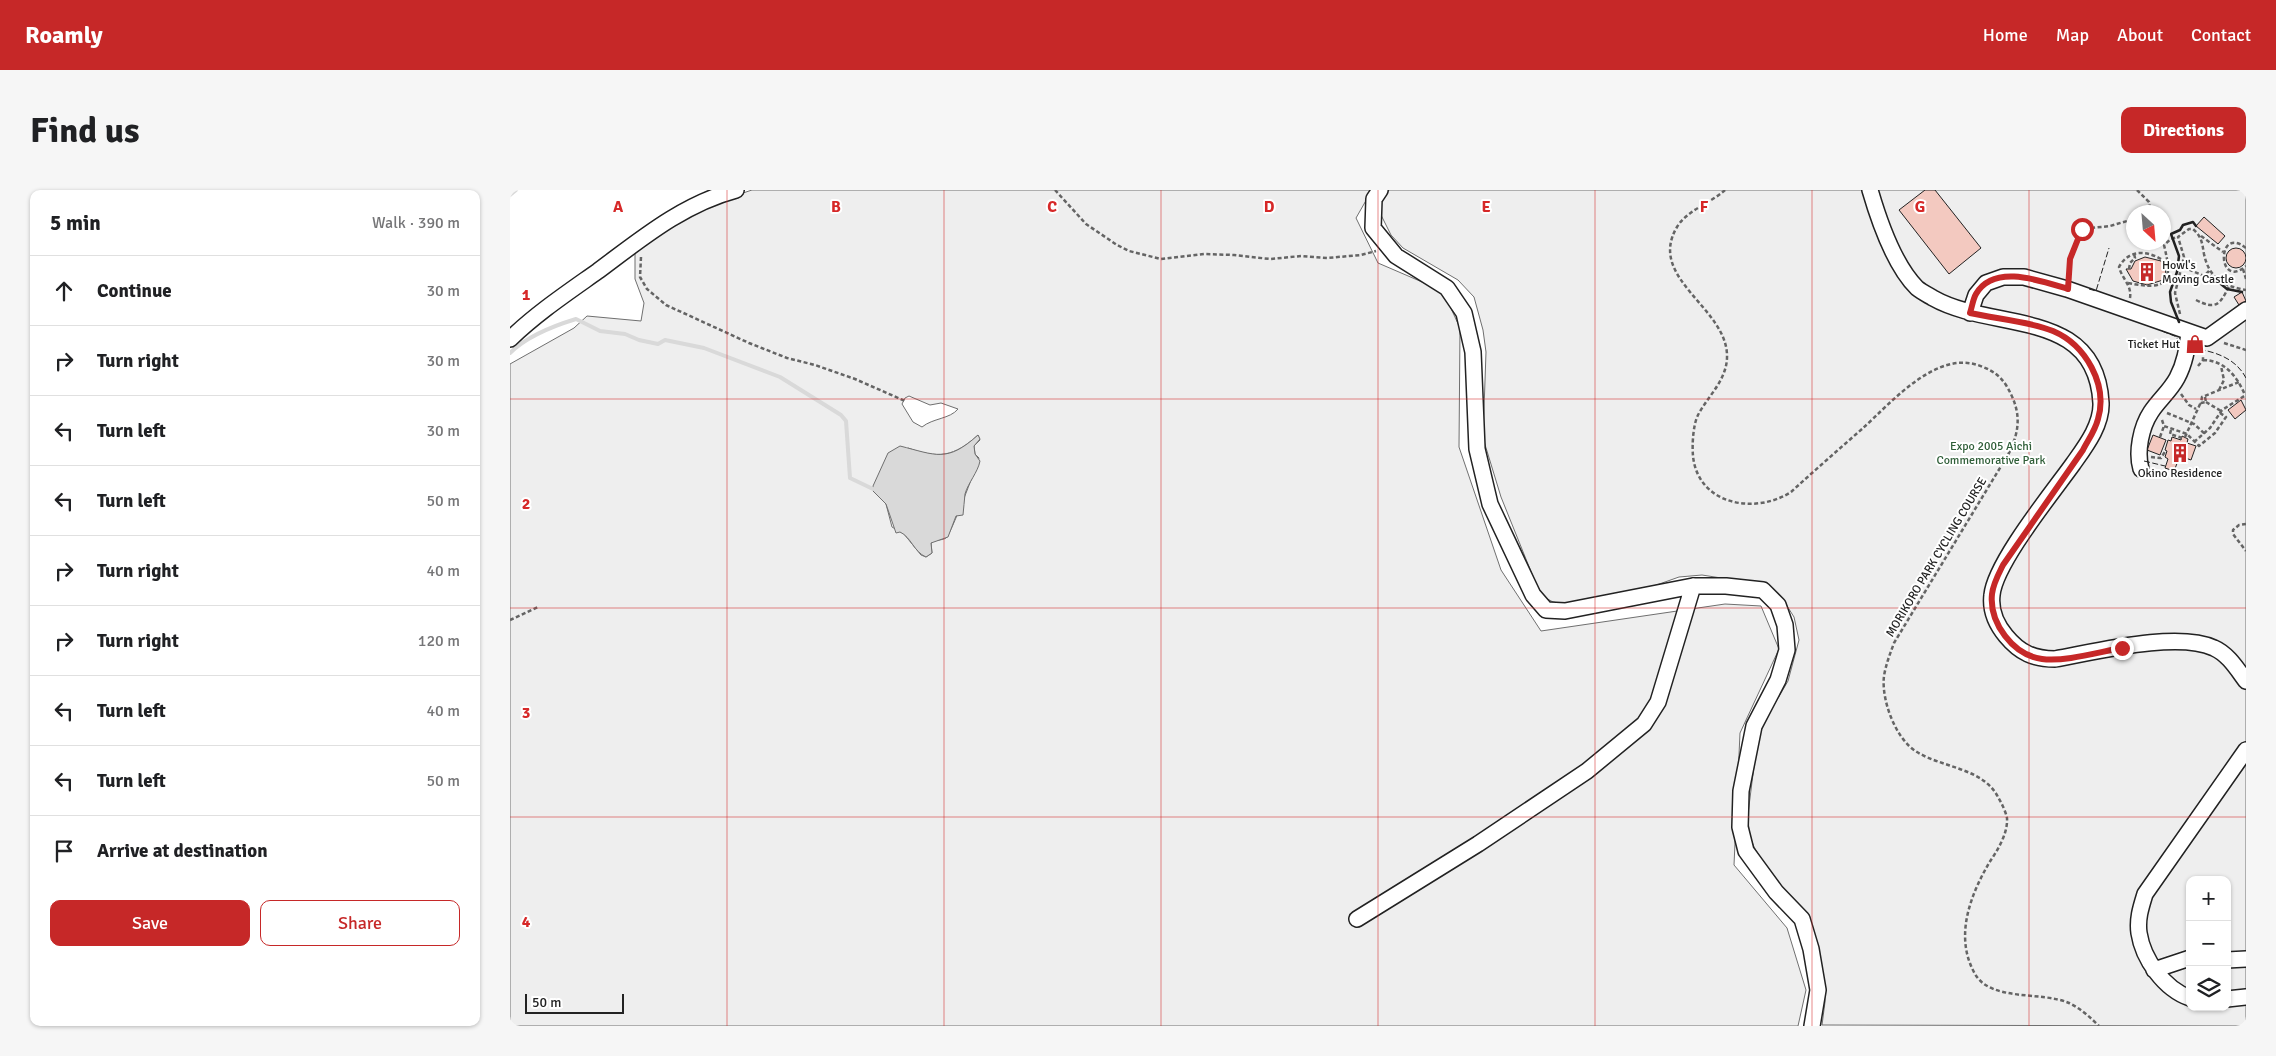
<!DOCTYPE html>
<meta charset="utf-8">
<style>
:root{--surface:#fff;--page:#f6f6f6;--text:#202124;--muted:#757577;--line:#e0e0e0;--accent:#c62828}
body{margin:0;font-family:Signika,sans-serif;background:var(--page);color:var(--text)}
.controls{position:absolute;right:15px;bottom:15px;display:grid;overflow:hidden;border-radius:10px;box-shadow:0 1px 4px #0004}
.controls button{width:45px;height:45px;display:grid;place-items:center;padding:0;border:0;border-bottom:1px solid var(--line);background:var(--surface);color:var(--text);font:25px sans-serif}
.compass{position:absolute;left:1616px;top:15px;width:45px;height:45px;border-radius:50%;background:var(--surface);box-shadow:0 1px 4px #0004;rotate:154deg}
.scale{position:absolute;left:15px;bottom:12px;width:99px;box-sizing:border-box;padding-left:5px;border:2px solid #222;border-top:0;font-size:14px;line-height:18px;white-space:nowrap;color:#222;-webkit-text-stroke:4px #fff;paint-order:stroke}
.stop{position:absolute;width:15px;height:15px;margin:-11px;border:4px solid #c62828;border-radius:50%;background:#fff}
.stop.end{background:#c62828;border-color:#fff;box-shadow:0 1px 5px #0008}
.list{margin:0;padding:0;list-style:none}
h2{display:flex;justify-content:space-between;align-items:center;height:65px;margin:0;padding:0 20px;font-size:21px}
h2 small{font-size:16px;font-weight:400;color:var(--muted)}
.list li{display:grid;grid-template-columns:32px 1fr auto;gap:15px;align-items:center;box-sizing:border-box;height:70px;padding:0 20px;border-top:1px solid var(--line)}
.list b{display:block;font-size:19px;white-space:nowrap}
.list em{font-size:16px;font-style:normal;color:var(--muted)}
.actions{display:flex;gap:10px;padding:15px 20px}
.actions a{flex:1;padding:11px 0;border:1px solid var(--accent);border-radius:10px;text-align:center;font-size:18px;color:var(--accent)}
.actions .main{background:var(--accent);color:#fff}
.icon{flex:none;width:28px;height:28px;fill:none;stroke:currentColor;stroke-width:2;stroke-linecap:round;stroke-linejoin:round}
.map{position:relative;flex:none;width:1736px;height:836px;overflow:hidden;border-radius:10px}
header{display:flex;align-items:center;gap:30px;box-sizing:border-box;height:70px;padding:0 25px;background:var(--accent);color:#fff}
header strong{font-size:24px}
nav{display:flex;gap:28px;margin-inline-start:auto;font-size:18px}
.intro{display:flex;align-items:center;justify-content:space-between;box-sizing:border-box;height:120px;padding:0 30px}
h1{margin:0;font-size:35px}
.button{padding:12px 22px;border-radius:10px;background:var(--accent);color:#fff;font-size:18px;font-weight:700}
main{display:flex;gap:30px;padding:0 30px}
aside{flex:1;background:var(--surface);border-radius:10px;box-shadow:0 1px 4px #0004}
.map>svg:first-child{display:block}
</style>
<header>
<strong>Roamly</strong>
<nav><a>Home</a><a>Map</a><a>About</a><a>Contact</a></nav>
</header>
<div class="intro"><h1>Find us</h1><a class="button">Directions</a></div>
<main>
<aside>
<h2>5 min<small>Walk · 390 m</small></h2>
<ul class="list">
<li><svg class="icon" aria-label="ahead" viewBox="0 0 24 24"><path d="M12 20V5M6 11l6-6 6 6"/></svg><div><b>Continue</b></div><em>30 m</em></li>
<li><svg class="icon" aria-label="right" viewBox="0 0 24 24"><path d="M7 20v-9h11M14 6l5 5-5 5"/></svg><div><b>Turn right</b></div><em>30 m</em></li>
<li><svg class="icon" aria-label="left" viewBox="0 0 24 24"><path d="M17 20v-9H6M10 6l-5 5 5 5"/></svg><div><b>Turn left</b></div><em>30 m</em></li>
<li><svg class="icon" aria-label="left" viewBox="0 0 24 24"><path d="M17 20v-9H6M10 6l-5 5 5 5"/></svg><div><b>Turn left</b></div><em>50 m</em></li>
<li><svg class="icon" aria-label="right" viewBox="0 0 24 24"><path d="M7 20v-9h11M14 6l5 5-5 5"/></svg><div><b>Turn right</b></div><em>40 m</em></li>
<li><svg class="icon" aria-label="right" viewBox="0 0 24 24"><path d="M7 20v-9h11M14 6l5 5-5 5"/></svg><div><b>Turn right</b></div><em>120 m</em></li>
<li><svg class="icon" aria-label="left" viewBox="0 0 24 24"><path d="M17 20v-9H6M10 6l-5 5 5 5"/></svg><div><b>Turn left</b></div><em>40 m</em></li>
<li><svg class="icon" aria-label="left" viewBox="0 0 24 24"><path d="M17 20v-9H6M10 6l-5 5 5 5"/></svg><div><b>Turn left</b></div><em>50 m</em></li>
<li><svg class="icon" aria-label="arrive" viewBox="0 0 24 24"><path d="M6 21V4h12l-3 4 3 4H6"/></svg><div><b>Arrive at destination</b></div></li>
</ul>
<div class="actions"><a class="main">Save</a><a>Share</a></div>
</aside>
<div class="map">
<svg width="1736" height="836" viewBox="0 0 1736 836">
<rect width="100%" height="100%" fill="#fff"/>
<path fill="#eee" stroke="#6f6f6f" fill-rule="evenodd" d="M242 0H862L846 28 868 73 933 101 950 138 949 257 991 380 1031 441 1215 414 1251 416 1269 459 1230 543 1224 675 1277 738 1296 800 1288 836H0V174L64 138 77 126 131 131 134 113 125 89V59C161 34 200 13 242 0ZM399 206 420 215 431 213 448 219C440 229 423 228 412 237L403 232 392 214 395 208ZM468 245 470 250 464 256 465 264 469 268C466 278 440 346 436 348 431 351 425 349 421 353L422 363 416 367 411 365 394 344 382 337 376 314 371 306 398 258C428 269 444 267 468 245Z
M879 0H1736V836L1312 835 1315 812 1314 789 1302 735 1257 678 1244 657 1239 644 1238 624 1247 552 1254 532 1278 491 1289 450 1284 427 1272 408 1256 395 1192 385 1169 387 1138 398 1060 415 1043 412 1034 407 1026 394 991 307 973 248 976 162 973 140 964 107 948 90 893 58 881 45 871 25 870 14ZM1624 22H1654V52H1624ZM1680 690H1717V817H1680Z"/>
<path fill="#d9d9d9" stroke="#6f6f6f" d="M468 245 470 249 464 256 465 264 470 271C468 282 458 293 455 304 454 311 454 318 453 325L446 326 438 347 421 353 422 363 416 367C404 362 401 347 390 342L386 343 376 314 363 301V296L378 263 390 256C426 265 437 273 468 245Z"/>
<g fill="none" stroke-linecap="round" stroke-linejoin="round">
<path stroke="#d9d9d9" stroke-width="4" d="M0 5 6 0
M0 163C17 146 43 136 66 129L90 141 115 144 129 150 148 154 155 150 194 158 270 187 331 225 336 231 340 288 363 299"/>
</g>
<path fill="#f3c9c0" stroke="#222" d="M1415 0H1425L1471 58 1439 84 1389 20Z
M1694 27 1715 46 1708 54 1686 36Z
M1716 68a10 10 0 1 1 20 0a10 10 0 1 1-20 0Z
M1635 67 1651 71 1655 76 1656 85 1653 90 1637 95 1623 91 1616 79H1621L1625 71Z
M1732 102 1736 111 1729 115 1724 107Z
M1731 210 1736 220 1725 229 1718 220Z
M1643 245 1656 250 1650 265 1637 260Z
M1672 246 1678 249 1677 253 1686 256 1681 270 1670 266 1664 281 1655 278 1658 269 1655 267 1657 261 1655 260 1658 250 1661 251 1662 247 1671 250Z"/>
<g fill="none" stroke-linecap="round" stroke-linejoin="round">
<g stroke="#222" stroke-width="18">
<path id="minor" d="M870 0 864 9 863 38 886 66 937 98 954 123 963 162 967 259 980 314 1023 405 1036 420 1055 421 1183 396H1216L1253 400 1268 415 1275 435 1277 460 1268 490 1244 536 1231 601 1230 637 1236 661 1266 702 1292 729 1301 759 1308 800 1302 836
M1360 0C1369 31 1384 75 1407 98 1412 102 1418 105 1423 108 1483 142 1586 117 1591 213 1592 235 1575 257 1563 274 1543 302 1485 373 1482 405 1480 421 1486 434 1496 446 1510 463 1524 469 1545 469 1585 462 1667 441 1704 458 1718 464 1727 479 1736 491
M1460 123 1466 105 1476 93 1493 87H1514L1557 99 1697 148 1736 120
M0 149C27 123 57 103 88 81 131 49 173 14 226 0
M1631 279C1626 262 1631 237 1641 222 1649 210 1660 201 1667 188 1675 173 1677 159 1679 143
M847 729 968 654 1077 581 1134 534 1148 512 1183 396
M1717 770 1736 769
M1644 780 1680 768
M1680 808C1654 799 1633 769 1629 743 1627 729 1631 717 1635 704L1736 560
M1717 809 1736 807"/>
</g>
<path stroke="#646464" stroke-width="2.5" stroke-dasharray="4 2.5" stroke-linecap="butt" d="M545 0 576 34 607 55 619 61 651 69 694 64 724 65 760 69 791 66 817 68 851 65 866 61
M1215 0C1201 13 1177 20 1167 37 1136 89 1219 118 1217 168 1216 191 1198 206 1188 225 1183 235 1182 255 1183 266 1188 315 1245 325 1281 302 1304 281 1328 260 1352 239 1382 212 1428 157 1473 177 1483 181 1490 186 1496 195 1511 220 1511 238 1499 263L1384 453C1380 464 1376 474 1374 486 1371 510 1386 550 1407 562 1433 578 1473 578 1488 607 1491 612 1496 622 1497 628 1498 644 1487 661 1479 673 1460 706 1444 747 1465 784 1481 812 1532 801 1559 813 1570 818 1581 828 1589 836
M1627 0 1639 12 1640 20 1637 22
M1691 46 1713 62
M1736 58C1706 34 1707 101 1736 76
M131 67 130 87 137 99 156 115 239 153 277 168 305 175 345 189 395 211
M1673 77 1694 86 1699 81
M1619 79 1620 73 1625 68 1624 63
M1733 79 1736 89
M1559 86 1560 69 1572 39 1600 36 1624 29
M1618 93C1659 101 1663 92 1654 55L1661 49 1668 47
M1620 108C1622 95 1612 89 1609 77 1620 57 1641 61 1657 73
M1686 110C1706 120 1710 115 1719 96
M1670 124 1665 103 1674 67 1668 47 1679 39H1683C1692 47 1692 53 1694 64 1699 88 1713 96 1736 100
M1714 153 1736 160
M1693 170C1714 170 1727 186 1735 205
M1688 176 1693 170V161
M1709 200 1714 190 1711 176
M1671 204 1679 215 1686 219
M1695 207 1696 212 1691 213 1692 207 1729 192
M1696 212 1711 221
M1657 223 1684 234 1695 244
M1652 230 1654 236 1677 244 1689 256 1705 243 1716 227 1710 223
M1661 240 1660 244 1672 248
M1650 247 1654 236
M1675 247 1691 212
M1684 252 1700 238 1712 220 1736 205
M1641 267 1651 268 1656 260
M1736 334 1729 335 1723 340V344L1736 361
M0 430 28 417"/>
<use href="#minor" stroke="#fff" stroke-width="15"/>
<path stroke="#222" stroke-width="1" stroke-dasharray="6 2.5" stroke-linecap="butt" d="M1579 99 1586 101 1599 58
M1652 141 1667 147 1668 156
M1681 158C1703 161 1725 167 1736 188
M1634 271 1655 276"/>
<path stroke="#222" stroke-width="2.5" d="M1701 86 1717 99 1732 102
M1669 132 1661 112 1660 102 1667 82 1669 66 1661 44 1670 40 1673 35 1683 32 1686 36"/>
</g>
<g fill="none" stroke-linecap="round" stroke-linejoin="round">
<path stroke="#c62828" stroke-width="6" d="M1572 39 1560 69 1558 99C1531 91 1484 73 1466 104 1463 109 1462 117 1460 123 1487 129 1518 131 1543 141 1576 155 1598 195 1588 229 1585 241 1578 250 1573 260L1493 375C1488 385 1483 394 1482 404 1479 433 1503 465 1532 469 1555 472 1589 462 1612 458"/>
</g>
<path fill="none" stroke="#d62828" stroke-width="1" stroke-opacity="0.55" d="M217 0V836M434 0V836M651 0V836M868 0V836M1085 0V836M1302 0V836M1519 0V836M0 209H1736M0 418H1736M0 627H1736"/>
<defs>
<g id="building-bare" transform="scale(1.5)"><path d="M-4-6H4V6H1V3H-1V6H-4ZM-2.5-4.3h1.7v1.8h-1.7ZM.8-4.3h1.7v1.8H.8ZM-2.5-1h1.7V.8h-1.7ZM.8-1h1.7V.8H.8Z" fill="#c62828" stroke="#fff" stroke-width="2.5" paint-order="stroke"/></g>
<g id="shop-bare" transform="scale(1.5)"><path d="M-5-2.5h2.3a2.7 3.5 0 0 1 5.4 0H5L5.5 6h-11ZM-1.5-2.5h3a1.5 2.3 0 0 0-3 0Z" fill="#c62828" stroke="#fff" stroke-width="2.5" paint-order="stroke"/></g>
</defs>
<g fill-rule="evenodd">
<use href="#building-bare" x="1637" y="82"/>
<use href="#shop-bare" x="1685" y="154"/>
<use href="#building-bare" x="1670" y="263"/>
</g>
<g text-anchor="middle" stroke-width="4" stroke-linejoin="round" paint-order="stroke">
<g font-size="12" fill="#222" stroke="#fff" text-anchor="start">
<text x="1652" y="79">Howl's<tspan x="1652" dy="14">Moving Castle</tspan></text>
<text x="1670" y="158" text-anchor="end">Ticket Hut</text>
<text x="1670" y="287" text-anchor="middle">Okino Residence</text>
</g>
<g font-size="12" fill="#2f5e38" stroke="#fff">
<text x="1481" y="260">Expo 2005 Aichi<tspan x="1481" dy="14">Commemorative Park</tspan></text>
</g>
<g font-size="12" fill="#222" stroke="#fff">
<text transform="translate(1426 367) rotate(-59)" y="4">MORIKORO PARK CYCLING COURSE</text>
</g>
</g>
<g font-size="16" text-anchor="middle" font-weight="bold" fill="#d62828" stroke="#fff" stroke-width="4" stroke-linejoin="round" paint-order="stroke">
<text x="108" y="22">A</text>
<text x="326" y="22">B</text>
<text x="542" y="22">C</text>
<text x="759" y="22">D</text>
<text x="976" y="22">E</text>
<text x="1194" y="22">F</text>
<text x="1410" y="22">G</text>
<text x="16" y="110">1</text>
<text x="16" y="319">2</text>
<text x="16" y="528">3</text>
<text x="16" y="737">4</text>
</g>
</svg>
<div class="controls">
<button>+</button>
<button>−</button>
<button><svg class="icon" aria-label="layers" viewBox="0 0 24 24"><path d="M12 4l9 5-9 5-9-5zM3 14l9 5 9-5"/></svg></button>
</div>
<svg class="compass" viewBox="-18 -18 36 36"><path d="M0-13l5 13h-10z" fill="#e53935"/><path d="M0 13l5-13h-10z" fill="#757577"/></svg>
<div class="scale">50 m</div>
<div class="stop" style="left:1572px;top:39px"></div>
<div class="stop end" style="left:1612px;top:458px"></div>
</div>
</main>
